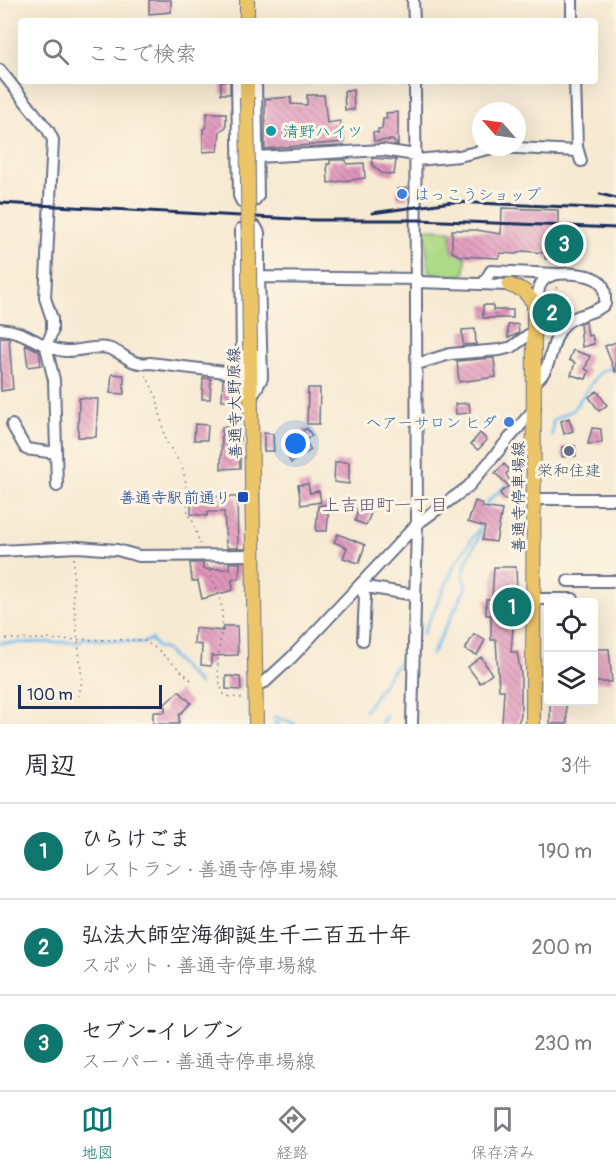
<!DOCTYPE html>
<html lang="ja">
<meta charset="utf-8">
<style>
:root{--surface:#fff;--page:#f2f2f3;--text:#2b2b33;--muted:#7c7c81;--line:#e1e1e2;--accent:#0f766e}
body{margin:0;font-family:Pangolin,"Klee One",sans-serif;background:var(--page);color:var(--text)}
.controls{position:absolute;right:18px;bottom:18px;display:grid;overflow:hidden;border-radius:6px;box-shadow:0 6px 24px #0002}
.controls button{width:54px;height:54px;display:grid;place-items:center;padding:0;border:0;border-bottom:2px solid var(--line);background:var(--surface);color:var(--text);font:30px sans-serif}
.compass{position:absolute;left:472px;top:102px;width:54px;height:54px;border-radius:50%;background:var(--surface);box-shadow:0 6px 24px #0002;rotate:298deg}
.scale{position:absolute;left:18px;bottom:15px;width:144px;box-sizing:border-box;padding-left:6px;border:3px solid #1b2f5e;border-top:0;font-size:16px;line-height:21px;white-space:nowrap;color:#1b2f5e;-webkit-text-stroke:4px #fcf5e5;paint-order:stroke}
.you{position:absolute;left:296px;top:444px;width:21px;height:21px;margin:-15px;border:4px solid #fff;border-radius:50%;background:#1a73e8;box-shadow:0 0 0 9px #1a73e833}
.badge{display:grid;place-items:center;width:39px;height:39px;border-radius:50%;background:var(--accent);color:#fff;font-size:20px;font-weight:700}
.pin{position:absolute;translate:-50% -50%;border:3px solid #fff;box-shadow:0 2px 6px #0006}
.list{margin:0;padding:0;list-style:none}
h2{display:flex;justify-content:space-between;align-items:center;height:78px;margin:0;padding:0 24px;font-size:26px}
h2 small{font-size:20px;font-weight:400;color:var(--muted)}
.list li{display:grid;grid-template-columns:39px 1fr auto;gap:18px;align-items:center;box-sizing:border-box;height:96px;padding:0 24px;border-top:2px solid var(--line)}
.list b{display:block;font-size:22px;white-space:nowrap}
.list p{margin:0;font-size:20px;white-space:nowrap;color:var(--muted)}
.list em{font-size:20px;font-style:normal;color:var(--muted)}
.icon{flex:none;width:33px;height:33px;fill:none;stroke:currentColor;stroke-width:2;stroke-linecap:round;stroke-linejoin:round}
.map{position:relative;flex:none;width:616px;height:724px;overflow:hidden}
.search{position:absolute;background:var(--surface);box-shadow:0 6px 24px #0002;left:18px;right:18px;top:18px;height:66px;display:flex;align-items:center;gap:15px;box-sizing:border-box;padding:0 21px;border-radius:6px;color:var(--muted);font-size:22px}
.sheet{height:366px;background:var(--surface)}
nav{display:flex;justify-content:space-around;align-items:center;box-sizing:border-box;height:84px;border-top:2px solid var(--line);background:var(--surface);font-size:16px;color:var(--muted)}
nav a{display:grid;justify-items:center;gap:3px}
nav .on{color:var(--accent)}
.map>svg:first-child{display:block}
</style>
<div class="map">
<svg width="616" height="724" viewBox="0 0 616 724">
<defs>
<pattern id="building-back-hatch" width="6" height="6" patternUnits="userSpaceOnUse" patternTransform="scale(1.5)"><rect width="6" height="6" fill="#e196bb"/><path d="M-1 5l2 2M0 0l6 6M5-1l2 2" fill="none" stroke="#b67b9b"/></pattern>
</defs>
<rect width="100%" height="100%" fill="#fcf5e5"/>
<filter id="ink" filterUnits="userSpaceOnUse"><feTurbulence type="fractalNoise" baseFrequency=".0167" numOctaves="2"/><feDisplacementMap in="SourceGraphic" scale="12" xChannelSelector="R" yChannelSelector="G"/><feConvolveMatrix kernelMatrix="1 2 1 2 8 2 1 2 1" color-interpolation-filters="sRGB"/></filter>
<filter id="wash" filterUnits="userSpaceOnUse"><feTurbulence type="fractalNoise" baseFrequency=".008" numOctaves="4" result="noise"/><feDisplacementMap in="SourceGraphic" scale="24" xChannelSelector="R" yChannelSelector="G"/><feGaussianBlur stdDeviation="1.35" result="paint"/><feColorMatrix in="noise" values="0 0 0 0 0 0 0 0 0 0 0 0 0 0 0 0 0 1.4 0 .05"/><feComposite in="paint" operator="in"/></filter>
<g filter="url(#wash)">
<rect width="100%" height="100%" fill="#f7ead3"/>
<path fill="#adda86" stroke="#648472" stroke-width="1.5" d="M425 229 451 230 452 252 466 257 465 272 460 276 437 275 428 270Z"/>
<g fill="none" stroke-linecap="round" stroke-linejoin="round">
<path stroke="#76bced" stroke-width="3" d="M552 436 553 420 573 410 599 373 616 365
M486 510 488 501 521 473
M423 633 457 561 478 530
M0 643 80 642 83 638 143 643 151 639 157 647 166 650 199 684
M432 654 466 588 463 576 466 562 479 537 481 524
M365 711 392 671 408 654
M274 717 295 724
M274 723 279 724
M381 724 386 715"/>
</g>
<g id="blocks">
<path fill="url(#building-back-hatch)" d="M149 0H171V12L149 14Z
M221 81H230V94H221Z
M353 90 354 110H345L344 91Z
M307 95H324L327 123 340 121 344 142 265 149V99L291 97V104L307 105Z
M398 112V145L392 140 374 141 373 132 378 133V129H382L383 119H387L386 113Z
M207 113H226V127L220 131 218 151 203 152V129L206 128Z
M372 158 396 160 394 175 382 173 373 166Z
M330 160H346L347 164 364 163 365 178 328 183 327 164H330Z
M407 188V198L397 199V189Z
M502 208 558 210V227L579 228 577 257 545 259V253L523 251 516 254 500 253 499 258 460 256 452 252V230H476L501 234Z
M483 305H493V310H513V318H483Z
M586 322 588 336 592 335 594 344 582 347 580 324Z
M518 324 519 333 508 338V325Z
M475 329 476 344 463 345 462 330Z
M0 337 9 338 13 389 1 391Z
M616 342V372H615L605 346Z
M25 344 39 351 41 365 28 367Z
M573 350 590 356 585 369 589 371 586 379 571 375 575 363 569 360Z
M494 358 496 377 459 382 457 361Z
M112 374 124 375V394L110 393Z
M203 378 211 379 210 399H202Z
M223 379 233 381 232 400H222Z
M308 388H320L319 424H307Z
M597 391 607 405 599 411 589 397Z
M79 398 98 399 96 437H78Z
M469 403 470 413 456 414 455 404Z
M569 418 573 431 564 434 561 421Z
M195 424 208 425 207 440H194Z
M222 427H240V468L221 469Z
M307 428 312 436 305 440 311 450 291 463 288 457 294 453 287 441Z
M592 428 601 429 602 443 588 444Z
M264 433 273 434 274 451H264Z
M480 433 487 440 478 450 471 444Z
M575 446 576 456 562 457V447Z
M335 462H349V484L334 482Z
M504 464 510 470 506 474 515 491 505 500 500 493 509 486 495 473Z
M308 484 310 493 319 491 321 502 301 505 298 485Z
M191 496 237 497 238 548H228L226 544 224 512H207V516L191 514Z
M475 501 483 504 482 507 502 510 496 542 482 540 485 527 468 522Z
M329 504 327 531H316L318 506Z
M358 508 372 511 366 525 355 521Z
M338 534 365 545 359 563 343 558 347 548 334 542Z
M190 563H203V569H230L229 563H240L239 579H232L233 590 202 599 198 581H192Z
M494 567H516L518 616H514L511 652H517L521 674V716L517 724H502L504 690H499L496 640H491V615H486V599H492Z
M223 626H237L238 655 211 656V666L201 665 202 645 194 644 195 628 223 631Z
M474 634 485 640 477 655 465 650Z
M594 649H609L612 682H594Z
M481 657 492 674 480 683 468 667Z
M226 676 240 677 241 690 226 689Z
M179 691 191 703 179 715V724H153V712H165V704Z
M550 702H566L567 724H550Z"/>
</g>
</g>
<g filter="url(#ink)">
<use href="#blocks" fill-opacity="0" stroke="#687087" stroke-width="1.5"/>
<g fill="none" stroke-linecap="round" stroke-linejoin="round">
<g stroke="#687087" stroke-width="14">
<path id="minor" d="M413 0 414 21
M572 0V21
M0 70 48 130 53 140 45 298 52 319V332L46 347 54 380 57 486
M237 81 239 196 242 202 254 201 258 196 256 81
M575 81 577 147 581 161
M257 157 382 150 416 155
M417 160 459 156 497 147 578 151
M418 282 509 285
M483 284 491 271 556 274
M0 329C29 331 41 349 65 351 78 352 96 345 107 348 125 352 128 366 150 363L242 374
M417 364 450 354 500 350 512 347 535 330
M535 382C554 368 549 341 564 325 575 313 594 315 605 304 605 297 606 288 600 282 590 273 556 270 545 279 536 286 538 300 538 310
M250 394 242 379 241 229 256 227 259 233V277
M252 397 262 378 259 277 418 279
M12 425 26 449 56 453
M535 499H616
M0 551 78 547 117 550 139 556 253 555
M568 581H616
M360 586 415 595
M360 586 365 597 363 640
M534 599H573
M256 685 265 682 292 657 417 524 468 487 535 408
M412 724 417 524 415 81"/>
</g>
<g stroke="#687087" stroke-width="16">
<path id="major" d="M247 21V0
M247 97V81
M509 285 523 290 534 303 533 724
M250 350 256 724"/>
</g>
<path stroke="#687087" stroke-width="1.5" stroke-dasharray="1.5 4.5" stroke-linecap="butt" d="M551 324 557 284
M146 375 157 398 165 440 182 466 186 483 188 515 192 519 200 544
M74 558 73 595 82 679 79 696
M207 565C212 579 221 596 222 611 224 637 210 671 225 696L242 698
M0 639 143 640 158 650 191 680"/>
<use href="#minor" stroke="#fff" stroke-width="10"/>
<use href="#major" stroke="#edc569" stroke-width="14"/>
<path stroke="#1b2f5e" stroke-width="3" d="M600 194 616 198
M0 203 313 220H418L616 228
M372 213 452 202 616 209"/>
<g stroke="#687087" stroke-width="16" stroke-linecap="butt">
<path id="major-bridge" d="M247 97 250 350"/>
</g>
<use href="#major-bridge" stroke="#edc569" stroke-width="14"/>
</g>
</g>
<circle fill="#0f9aa8" stroke="#fcf5e5" stroke-width="2" cx="271" cy="131" r="6"/>
<g fill="#3f7fe0" stroke="#fcf5e5" stroke-width="2">
<circle cx="402" cy="194" r="6"/>
<circle cx="509" cy="422" r="6"/>
</g>
<circle fill="#5c6f8a" stroke="#fcf5e5" stroke-width="2" cx="569" cy="451" r="6"/>
<rect fill="#1a4fb4" stroke="#fcf5e5" stroke-width="2" x="237" y="491" width="12" height="12" rx="3"/>
<g text-anchor="middle" stroke-width="6" stroke-linejoin="round" paint-order="stroke">
<g font-size="16" fill="#0d838f" stroke="#fcf5e5" text-anchor="start">
<text x="283" y="137">清野ハイツ</text>
</g>
<g font-size="16" fill="#366cbe" stroke="#fcf5e5" text-anchor="start">
<text x="414" y="200">はっこうショップ</text>
<text x="497" y="428" text-anchor="end">ヘアーサロン ヒダ</text>
</g>
<g font-size="16" fill="#1b2f5e" stroke="#fcf5e5">
<text transform="translate(234 403) rotate(-91)" y="6">善通寺大野原線</text>
<text transform="translate(518 497) rotate(-90)" y="6">善通寺停車場線</text>
</g>
<g font-size="16" fill="#4e5e75" stroke="#fcf5e5">
<text x="569" y="476">栄和住建</text>
</g>
<g font-size="16" fill="#164399" stroke="#fcf5e5" text-anchor="end">
<text x="231" y="503">善通寺駅前通り</text>
</g>
<g font-size="18" fill="#60537f" stroke="#fcf5e5">
<text x="385" y="511">上吉田町一丁目</text>
</g>
</g>
</svg>
<div class="controls">
<button><svg class="icon" aria-label="locate" viewBox="0 0 24 24"><circle cx="12" cy="12" r="6"/><path d="M12 2v4M12 18v4M2 12h4M18 12h4"/></svg></button>
<button><svg class="icon" aria-label="layers" viewBox="0 0 24 24"><path d="M12 4l9 5-9 5-9-5zM3 14l9 5 9-5"/></svg></button>
</div>
<svg class="compass" viewBox="-18 -18 36 36"><path d="M0-13l5 13h-10z" fill="#e53935"/><path d="M0 13l5-13h-10z" fill="#7c7c81"/></svg>
<div class="scale">100 m</div>
<div class="you"></div>
<div class="pin badge" style="left:512px;top:607px">1</div>
<div class="pin badge" style="left:552px;top:313px">2</div>
<div class="pin badge" style="left:564px;top:244px">3</div>
<div class="search"><svg class="icon" aria-label="search" viewBox="0 0 24 24"><circle cx="10" cy="10" r="6"/><path d="M15 15l6 6"/></svg>ここで検索</div>
</div>
<section class="sheet">
<h2>周辺<small>3件</small></h2>
<ul class="list">
<li><span class="badge">1</span><div><b>ひらけごま</b><p>レストラン · 善通寺停車場線</p></div><em>190 m</em></li>
<li><span class="badge">2</span><div><b>弘法大師空海御誕生千二百五十年</b><p>スポット · 善通寺停車場線</p></div><em>200 m</em></li>
<li><span class="badge">3</span><div><b>セブン-イレブン</b><p>スーパー · 善通寺停車場線</p></div><em>230 m</em></li>
</ul>
</section>
<nav>
<a class="on"><svg class="icon" aria-label="map" viewBox="0 0 24 24"><path d="M3 6l6-2 6 2 6-2v14l-6 2-6-2-6 2zM9 4v14M15 6v14"/></svg>地図</a>
<a><svg class="icon" aria-label="directions" viewBox="0 0 24 24"><path d="M12 3l9 9-9 9-9-9zM9 14v-3h6M13 9l2 2-2 2"/></svg>経路</a>
<a><svg class="icon" aria-label="saved" viewBox="0 0 24 24"><path d="M7 4h10v16l-5-4-5 4z"/></svg>保存済み</a>
</nav>
